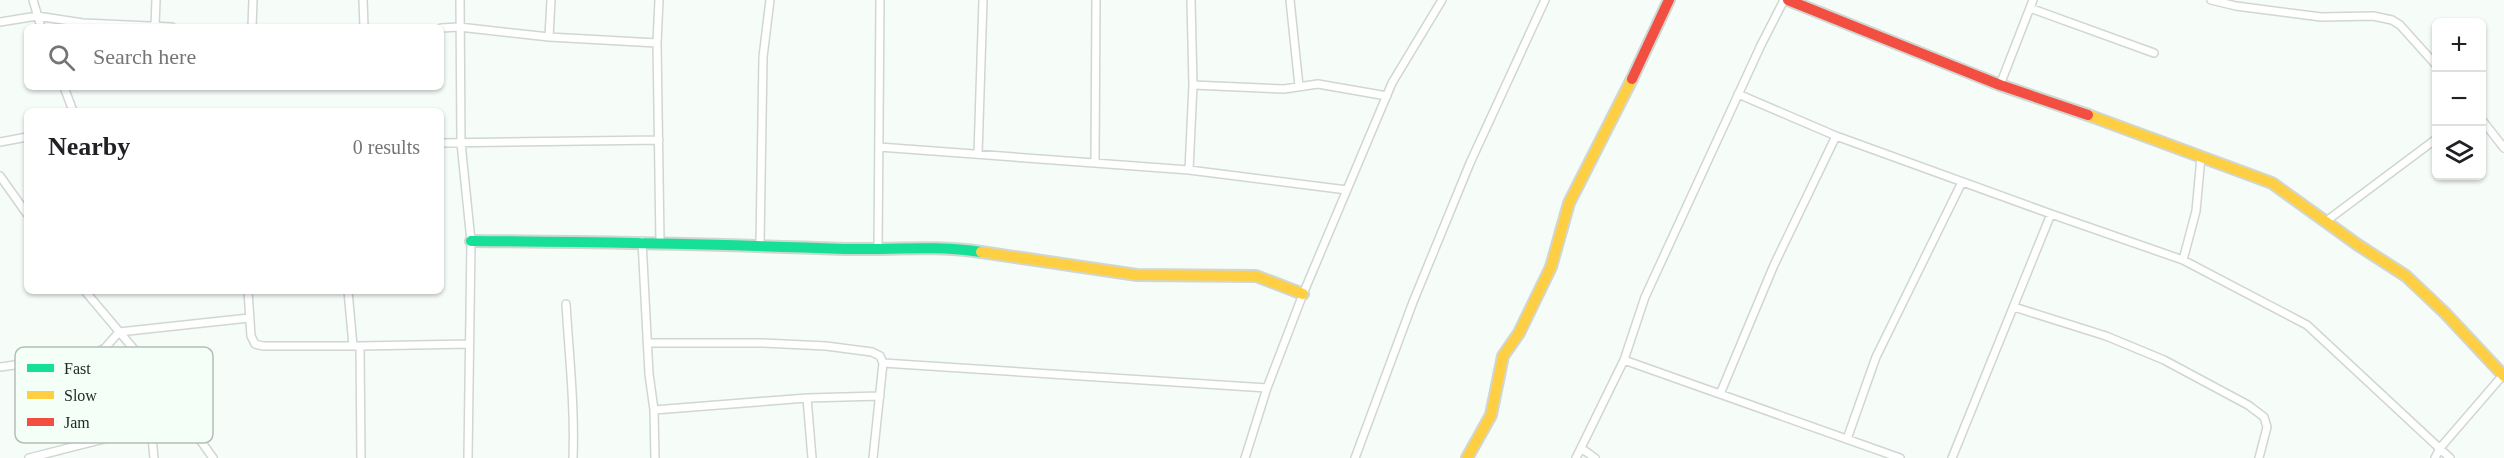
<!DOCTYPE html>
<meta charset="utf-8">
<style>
:root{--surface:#fff;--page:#f6f6f6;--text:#202124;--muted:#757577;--line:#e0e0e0}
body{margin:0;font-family:"Times New Roman",serif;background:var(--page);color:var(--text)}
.controls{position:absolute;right:18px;top:18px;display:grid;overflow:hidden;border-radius:9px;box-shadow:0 2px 4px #0004}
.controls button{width:54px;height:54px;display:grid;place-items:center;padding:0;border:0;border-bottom:2px solid var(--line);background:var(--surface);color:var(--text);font:30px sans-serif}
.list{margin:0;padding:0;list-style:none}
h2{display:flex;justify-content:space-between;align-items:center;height:78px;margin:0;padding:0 24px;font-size:26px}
h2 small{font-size:20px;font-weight:400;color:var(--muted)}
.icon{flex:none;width:33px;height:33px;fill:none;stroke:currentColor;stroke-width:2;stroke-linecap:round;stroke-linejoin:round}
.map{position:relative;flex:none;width:2504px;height:458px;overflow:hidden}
.search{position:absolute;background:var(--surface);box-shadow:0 2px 4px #0004;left:24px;top:24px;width:420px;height:66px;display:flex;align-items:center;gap:15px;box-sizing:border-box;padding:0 21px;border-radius:9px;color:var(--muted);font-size:22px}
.panel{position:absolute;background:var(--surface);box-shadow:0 2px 4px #0004;left:24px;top:108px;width:420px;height:186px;border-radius:9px}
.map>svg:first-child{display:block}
</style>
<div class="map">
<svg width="2504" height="458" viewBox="0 0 2504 458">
<rect width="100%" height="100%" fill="#f6fcf8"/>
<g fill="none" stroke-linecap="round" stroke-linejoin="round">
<g stroke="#d0d7d2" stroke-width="10">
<path id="street" d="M33 0 41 27
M363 0 364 27
M460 0 461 143 471 241 468 458
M659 0 657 43 660 242
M1290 0 1299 86
M2211 0 2236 6 2321 17 2373 16 2392 20 2400 25 2436 65
M2030 8 2154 53
M0 22 37 16 83 23 172 27
M155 26 156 0
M252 27 253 0
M441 28 459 27 549 37 657 43
M549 37 551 0
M1193 85 1284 89 1318 84 1387 96
M2000 85 2033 0
M64 87 73 111
M1738 94 1836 136 2051 214 2183 260 2307 325 2450 458
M2482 120 2504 148
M0 142 27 137
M441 143 659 140
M879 147 1189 170 1347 190
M978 154 983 0
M1095 162 1096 0
M1189 170 1193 85 1191 0
M0 176 27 214
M2325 222 2436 139
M642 241 649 374 654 410 655 458
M760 244 763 57 770 0
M878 250 880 0
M2183 260 2196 211 2201 157
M85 291 143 360 213 458
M248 291 251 336 255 344 263 346H360
M348 291 353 346
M566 304C569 355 575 406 573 458
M2014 307 2106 336 2164 360 2248 405 2264 417 2267 427 2259 458
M648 343H763L826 346 872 352 880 356 883 363 873 458
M1624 360 1900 458
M883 363 1267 388
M0 367 94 354 105 348 119 332 249 318
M1720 394 1774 265 1836 136
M807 398 812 458
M654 410 807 398 880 396
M151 427 154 458
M1847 439 1876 357 1962 182
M1581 448 1595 458
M29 458 151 427 181 413
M361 458 360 346 469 344
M1245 458 1267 388 1303 294 1392 83 1442 0
M1355 458 1413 302 1470 163 1545 0
M1576 458 1624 360 1645 297 1761 45 1784 0
M1952 458 2051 214
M2435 458 2440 448 2503 375"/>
</g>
<g stroke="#d0d7d2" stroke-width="14">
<path id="fast" d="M471 241C596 242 720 244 844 249 890 250 936 245 981 252"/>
</g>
<g stroke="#d0d7d2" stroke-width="14">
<path id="slow" d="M2088 115 2272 183 2358 245 2406 276 2445 313 2504 376
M981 252 1137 275 1256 276 1303 294
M1467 458 1491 415 1503 356 1519 333 1551 267 1569 203 1632 79"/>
</g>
<g stroke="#d0d7d2" stroke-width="14">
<path id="jam" d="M1788 0 2000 85 2088 115
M1632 79 1669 0"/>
</g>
<use href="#street" stroke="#fefffe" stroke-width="7"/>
<use href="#fast" stroke="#16e098" stroke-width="10"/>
<use href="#slow" stroke="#ffcf43" stroke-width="10"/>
<use href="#jam" stroke="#f24e42" stroke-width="10"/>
</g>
<rect x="15" y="347" width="198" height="96" rx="9" fill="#f3fff7" stroke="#b3beb7" stroke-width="1.5"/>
<rect x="27" y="364" width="27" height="8" fill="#16e098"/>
<rect x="27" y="391" width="27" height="8" fill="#ffcf43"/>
<rect x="27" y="418" width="27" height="8" fill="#f24e42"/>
<g font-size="16" fill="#1d2721">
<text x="64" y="374">Fast</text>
<text x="64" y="401">Slow</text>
<text x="64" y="428">Jam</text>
</g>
</svg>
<div class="controls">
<button>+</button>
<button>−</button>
<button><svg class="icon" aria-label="layers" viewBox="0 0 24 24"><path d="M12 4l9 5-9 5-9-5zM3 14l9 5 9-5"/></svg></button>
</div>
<div class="search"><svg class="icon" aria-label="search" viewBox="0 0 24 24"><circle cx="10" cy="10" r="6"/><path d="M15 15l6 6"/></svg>Search here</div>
<section class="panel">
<h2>Nearby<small>0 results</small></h2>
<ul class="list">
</ul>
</section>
</div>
